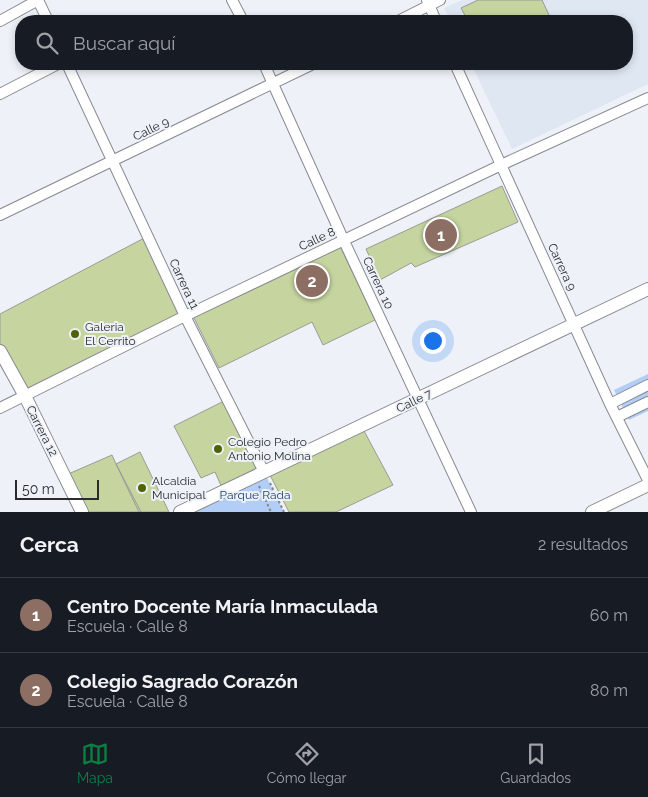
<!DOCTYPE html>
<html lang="es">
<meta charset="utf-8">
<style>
:root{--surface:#171b24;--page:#20242c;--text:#f1f3f6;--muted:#9ea1a6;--line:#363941;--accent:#0b8043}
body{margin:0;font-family:Raleway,sans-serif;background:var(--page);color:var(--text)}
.scale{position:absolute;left:15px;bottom:12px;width:84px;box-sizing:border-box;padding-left:5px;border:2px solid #292b2d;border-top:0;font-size:14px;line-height:18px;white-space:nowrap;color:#292b2d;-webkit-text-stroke:4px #eef2f8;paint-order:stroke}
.you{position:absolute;left:432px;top:340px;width:18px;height:18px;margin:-12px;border:4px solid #fff;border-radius:50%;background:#1a73e8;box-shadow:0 0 0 8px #1a73e833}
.badge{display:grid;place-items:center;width:32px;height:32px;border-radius:50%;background:var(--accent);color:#fff;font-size:16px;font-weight:700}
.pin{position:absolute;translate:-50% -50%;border:2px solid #fff;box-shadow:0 1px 5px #0006}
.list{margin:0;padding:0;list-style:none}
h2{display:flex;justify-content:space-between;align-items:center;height:65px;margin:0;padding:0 20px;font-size:21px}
h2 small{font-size:16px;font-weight:400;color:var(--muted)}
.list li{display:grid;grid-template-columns:32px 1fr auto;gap:15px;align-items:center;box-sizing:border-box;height:75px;padding:0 20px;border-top:1px solid var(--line)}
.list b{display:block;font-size:19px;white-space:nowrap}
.list p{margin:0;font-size:16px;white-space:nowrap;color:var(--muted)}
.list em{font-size:16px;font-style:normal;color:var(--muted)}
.icon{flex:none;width:28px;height:28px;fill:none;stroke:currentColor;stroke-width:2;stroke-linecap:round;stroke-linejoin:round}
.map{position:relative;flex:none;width:648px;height:512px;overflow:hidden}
.search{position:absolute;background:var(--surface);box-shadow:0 2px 8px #0003;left:15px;right:15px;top:15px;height:55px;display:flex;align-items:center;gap:12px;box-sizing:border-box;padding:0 18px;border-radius:20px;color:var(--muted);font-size:19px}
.sheet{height:215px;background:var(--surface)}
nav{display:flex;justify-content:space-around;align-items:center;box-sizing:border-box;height:70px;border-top:1px solid var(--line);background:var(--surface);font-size:14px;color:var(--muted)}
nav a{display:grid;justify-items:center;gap:2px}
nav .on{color:var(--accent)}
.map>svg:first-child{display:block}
</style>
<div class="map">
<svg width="648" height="512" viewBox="0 0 648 512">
<rect width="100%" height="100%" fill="#eef2f8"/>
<path fill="#dfe7f3" d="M462 0H648V84L512 149 471 64H627V21H451L444 8Z"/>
<path fill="#b2cef6" d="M648 374V411L629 420 614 390Z
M264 472 284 512H180Z"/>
<path fill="#c6d5a0" stroke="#999b95" d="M478 0H542L549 15 536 21H468L461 8Z
M502 186 518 222 415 267 411 263 380 280 366 249Z
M148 236 185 316 25 396 0 351V314Z
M340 246 375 320 323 345 312 322 219 368 193 316Z
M226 400 262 471 223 490 215 472 201 478 174 426Z
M363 429 393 485 336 512H289L270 475Z
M140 452 169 512H139L116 464Z
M112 455 116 464 141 512H85L66 475Z"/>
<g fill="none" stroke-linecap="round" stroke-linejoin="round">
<g stroke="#878a90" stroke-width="12">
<path id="minor" d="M38 0 48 21
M232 0 243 21
M427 0 436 21
M0 21 38 0
M398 21 440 0
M67 64 185 316 264 472
M264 64 344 241 471 512
M455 64 610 404 648 480
M0 94 58 64
M0 215 313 64
M610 404 648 385
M0 408 185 316 501 165 648 98
M617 417 648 402"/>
</g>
<g stroke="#878a90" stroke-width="14">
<path id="tertiary" d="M0 351 25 396 82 512
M180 512 648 289
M592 512 648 485"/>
</g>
<path stroke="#83868a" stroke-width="2" stroke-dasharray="2.5 2.5" stroke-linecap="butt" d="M270 483 284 512
M259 486 271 512"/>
<use href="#minor" stroke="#fff" stroke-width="10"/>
<use href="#tertiary" stroke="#fff" stroke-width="12"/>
</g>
<g fill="#506106" stroke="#eef2f8" stroke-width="2">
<circle cx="75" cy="334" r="5"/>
<circle cx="218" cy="449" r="5"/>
<circle cx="142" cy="488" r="5"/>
</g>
<g text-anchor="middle" stroke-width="4" stroke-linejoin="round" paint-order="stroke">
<g font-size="12" fill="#292b2d" stroke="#eef2f8">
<text transform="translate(151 129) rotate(-26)" y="4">Calle 9</text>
<text transform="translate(317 239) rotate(-25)" y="4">Calle 8</text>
<text transform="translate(562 267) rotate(65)" y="4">Carrera 9</text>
<text transform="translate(378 283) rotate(65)" y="4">Carrera 10</text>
<text transform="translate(184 284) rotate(65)" y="4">Carrera 11</text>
<text transform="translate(414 401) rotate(-26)" y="4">Calle 7</text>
<text transform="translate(42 431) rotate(63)" y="4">Carrera 12</text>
</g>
<g font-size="12" fill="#292b2d" stroke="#eef2f8" text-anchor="start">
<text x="85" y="331">Galeria<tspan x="85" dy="14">El Cerrito</tspan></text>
<text x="228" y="446">Colegio Pedro<tspan x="228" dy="14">Antonio Molina</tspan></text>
<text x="152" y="485">Alcaldia<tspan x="152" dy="14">Municipal</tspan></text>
</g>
<g font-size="12" fill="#1a4177" stroke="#eef2f8">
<text x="255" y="499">Parque Rada</text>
</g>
</g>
</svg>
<div class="scale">50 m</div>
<div class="you"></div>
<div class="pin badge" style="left:441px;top:235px;background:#8d6e63">1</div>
<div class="pin badge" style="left:312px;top:281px;background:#8d6e63">2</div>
<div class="search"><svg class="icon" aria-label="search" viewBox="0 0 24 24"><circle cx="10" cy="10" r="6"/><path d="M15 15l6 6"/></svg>Buscar aquí</div>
</div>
<section class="sheet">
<h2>Cerca<small>2 resultados</small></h2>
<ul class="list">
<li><span class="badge" style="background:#8d6e63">1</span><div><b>Centro Docente María Inmaculada</b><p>Escuela · Calle 8</p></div><em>60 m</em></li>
<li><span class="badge" style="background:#8d6e63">2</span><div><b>Colegio Sagrado Corazón</b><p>Escuela · Calle 8</p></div><em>80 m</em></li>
</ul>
</section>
<nav>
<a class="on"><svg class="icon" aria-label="map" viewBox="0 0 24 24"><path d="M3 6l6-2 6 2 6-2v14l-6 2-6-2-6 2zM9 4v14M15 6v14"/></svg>Mapa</a>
<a><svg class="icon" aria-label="directions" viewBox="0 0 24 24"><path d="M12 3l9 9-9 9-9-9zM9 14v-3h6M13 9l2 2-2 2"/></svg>Cómo llegar</a>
<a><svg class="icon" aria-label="saved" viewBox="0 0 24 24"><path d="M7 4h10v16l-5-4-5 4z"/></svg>Guardados</a>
</nav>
